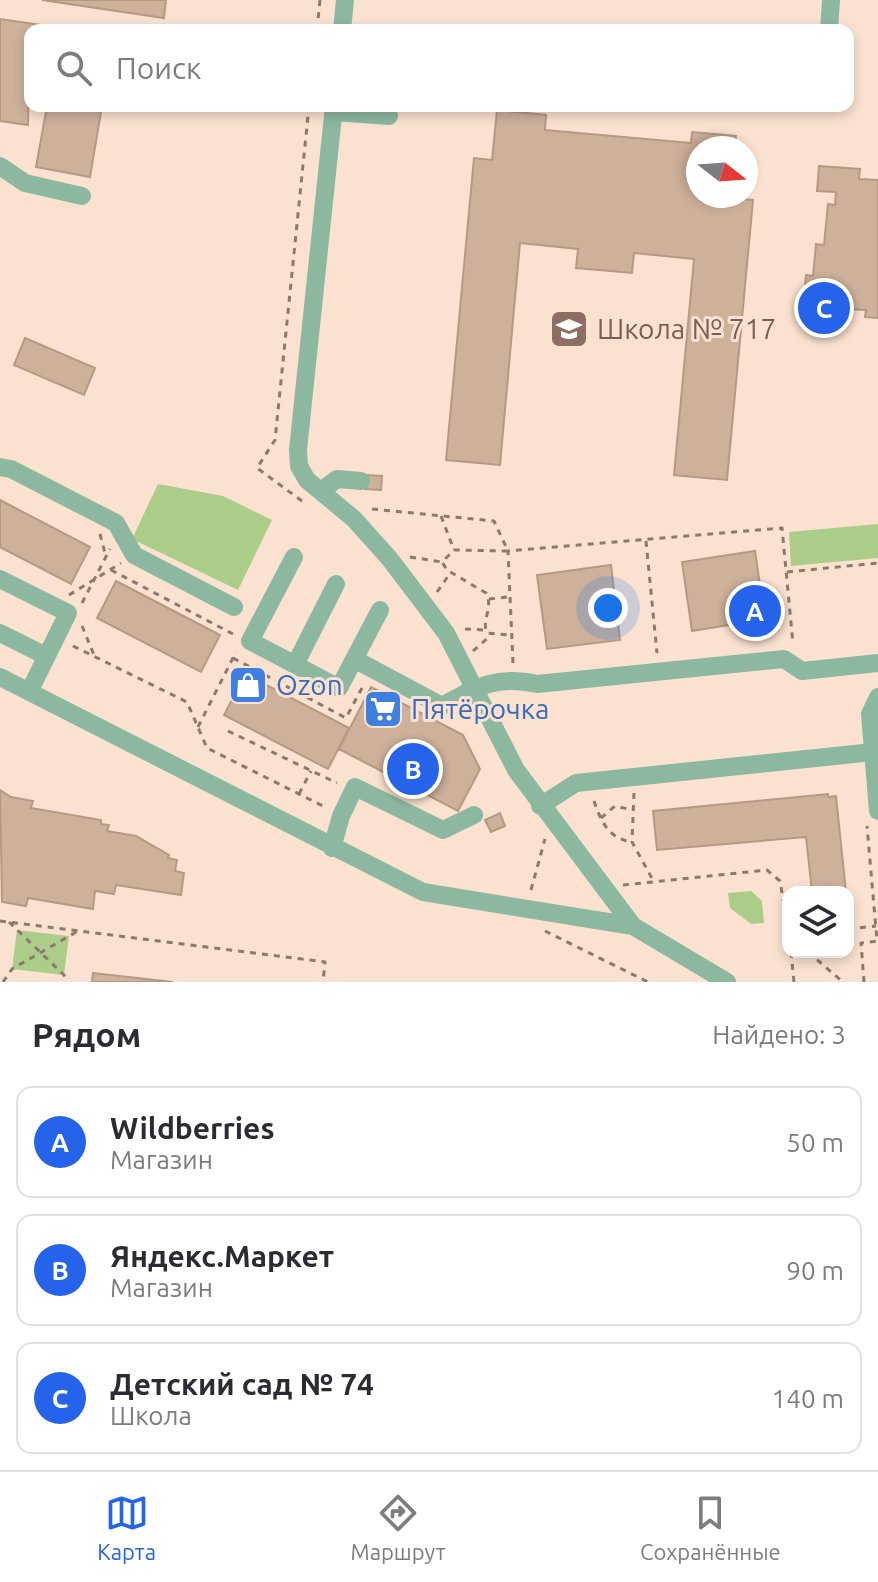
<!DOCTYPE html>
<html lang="ru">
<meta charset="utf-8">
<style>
:root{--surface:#fff;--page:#f7f7f7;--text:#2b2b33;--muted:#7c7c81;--line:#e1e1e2;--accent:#2563eb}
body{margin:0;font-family:Ubuntu,sans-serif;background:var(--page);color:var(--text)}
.controls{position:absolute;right:24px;bottom:24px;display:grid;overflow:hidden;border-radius:16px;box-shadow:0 4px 12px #0003}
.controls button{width:72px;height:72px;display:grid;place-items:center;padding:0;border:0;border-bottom:2px solid var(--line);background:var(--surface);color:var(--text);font:40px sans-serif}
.compass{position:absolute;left:686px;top:136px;width:72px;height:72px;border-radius:50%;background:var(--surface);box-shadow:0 4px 12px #0003;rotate:107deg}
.you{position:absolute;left:608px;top:608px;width:28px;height:28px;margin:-20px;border:6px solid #fff;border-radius:50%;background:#1a73e8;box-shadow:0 0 0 12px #1a73e833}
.badge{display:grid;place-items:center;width:52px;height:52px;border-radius:50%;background:var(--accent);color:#fff;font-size:26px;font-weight:700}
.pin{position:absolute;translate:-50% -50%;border:4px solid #fff;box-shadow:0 2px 8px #0006}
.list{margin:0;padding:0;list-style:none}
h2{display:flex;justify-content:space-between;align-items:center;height:104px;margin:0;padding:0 32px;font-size:34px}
h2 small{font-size:26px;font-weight:400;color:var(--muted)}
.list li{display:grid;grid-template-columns:52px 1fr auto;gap:24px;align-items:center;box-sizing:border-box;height:112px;margin:0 16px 16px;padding:0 16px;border:2px solid var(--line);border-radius:16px}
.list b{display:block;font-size:30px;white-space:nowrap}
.list p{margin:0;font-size:26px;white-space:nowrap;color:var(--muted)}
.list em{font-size:26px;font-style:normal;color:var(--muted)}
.icon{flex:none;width:44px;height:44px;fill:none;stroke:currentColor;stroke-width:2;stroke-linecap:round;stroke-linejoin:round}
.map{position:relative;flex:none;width:878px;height:982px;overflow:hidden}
.search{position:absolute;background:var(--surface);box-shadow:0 4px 12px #0003;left:24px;right:24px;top:24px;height:88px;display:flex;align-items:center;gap:20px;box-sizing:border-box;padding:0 28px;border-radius:16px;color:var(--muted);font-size:30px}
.sheet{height:488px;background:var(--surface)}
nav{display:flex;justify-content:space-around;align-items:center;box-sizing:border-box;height:112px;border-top:2px solid var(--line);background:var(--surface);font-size:22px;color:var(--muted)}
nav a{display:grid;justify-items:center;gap:4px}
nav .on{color:var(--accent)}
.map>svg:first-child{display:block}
</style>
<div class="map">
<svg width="878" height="982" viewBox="0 0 878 982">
<rect width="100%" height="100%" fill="#fbe2d0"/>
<path fill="#accd8a" d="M158 484 223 496 272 520 238 590 132 539Z
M878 524V558L791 566 789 532Z
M751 891 762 901 764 923 751 924 730 908 728 893Z
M17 930 69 936 64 975 12 969Z"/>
<path fill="#ceb19b" stroke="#b59983" stroke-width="2" d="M42 0H166L164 18Z
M0 19 42 25 41 30H30L28 125 0 121Z
M47 106H102L90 177 36 167Z
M497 110 546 115 545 130 691 143 692 132 736 136 735 148H698V196L753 200 727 480 674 475 694 259 634 253 632 273 576 268 578 249 520 243 500 465 446 460 474 158 492 160Z
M819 166 860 169 859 179 878 180V318L865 317 866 310 847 309 846 318 803 314 806 275 813 276 816 244 824 245 828 204 835 205 836 192 817 191Z
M25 338 95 368 84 395 14 365Z
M366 475 382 476 381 490 365 489Z
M0 500 90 547 71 584 0 547Z
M755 551 765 619 692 631 682 562Z
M611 565 620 640 547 649 537 575Z
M116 581 220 635 201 672 97 618Z
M245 674 349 728 328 769 224 715Z
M371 687 463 735 480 769 458 811 339 749Z
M0 790 11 797 33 801 31 808 101 820V824L109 825 107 831 136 836 169 855 168 858 177 860 175 871 184 873 181 895 116 885 114 894 95 891 93 909 28 898 26 906 2 902Z
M828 794V797L836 796 846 892H812L806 837 657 850 653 811Z
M500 813 505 826 491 832 485 820Z
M93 973 173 982H92Z"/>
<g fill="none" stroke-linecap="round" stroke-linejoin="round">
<path stroke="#8b796c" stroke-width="3" stroke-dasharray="6 6" stroke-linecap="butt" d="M317 30 320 0
M302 501 257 468 275 440 309 106
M372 509 494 521 508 551 454 550 442 562 447 570 486 593C494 608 481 620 487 633L510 635
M441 516 454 550
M100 534 106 557
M646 541 657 653
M410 557 442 562
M111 570 233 634
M787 572 878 563
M437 592 451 572
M69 595 121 563
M489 599 508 597
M82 603 110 549
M82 626 94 655
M465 629 485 630
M73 646 187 702 207 748 325 807
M473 651 491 635
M233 658 346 718 363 686
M513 663 508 551 782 528 793 644
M198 727 236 652
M228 731 337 783
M634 793 632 842 654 882
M299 794 311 771
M594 801C601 821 608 838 631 842
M601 818 615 806 632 810
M623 885 767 870 780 881 788 929
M531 890 545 839
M0 921 325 962 323 982
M9 922 64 975 66 982
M848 929 876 926
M545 931 648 982
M791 952 794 982
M808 952 843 982
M3 982 12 969 78 931
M864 982 861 943 877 941 867 826"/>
<path stroke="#8db8a0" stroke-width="18" d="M342 30 345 0
M829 30 831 0
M334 106 298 450 299 466 307 480 354 519 389 558 446 633 516 770 633 926 727 982
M334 112 389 116
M0 166 25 183 82 196
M0 467 11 469 116 523 134 555 234 607
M321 491 337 479 361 481
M294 557 250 641 339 688 380 610
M0 579 68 613 29 692
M0 633 46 656
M354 659 442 706C477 687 496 675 537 684L784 659 802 671 878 663
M295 665 336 584
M0 677 423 892 633 926
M878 697 870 714 878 811
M540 806 576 783 873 752
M332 848 341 816 355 787 443 830 474 815"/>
</g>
<defs>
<g id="school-square" transform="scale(2)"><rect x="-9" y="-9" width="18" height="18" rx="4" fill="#8d6e63" stroke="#fbe2d0"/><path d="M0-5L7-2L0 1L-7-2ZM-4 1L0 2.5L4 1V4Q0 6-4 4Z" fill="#fff"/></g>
<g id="shop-square" transform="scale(2)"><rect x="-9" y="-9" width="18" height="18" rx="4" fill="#3f7fe0" stroke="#fbe2d0"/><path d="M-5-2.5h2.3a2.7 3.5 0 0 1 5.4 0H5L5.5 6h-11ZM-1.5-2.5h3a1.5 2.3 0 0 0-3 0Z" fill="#fff"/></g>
<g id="supermarket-square" transform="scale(2)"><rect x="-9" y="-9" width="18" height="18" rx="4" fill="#3f7fe0" stroke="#fbe2d0"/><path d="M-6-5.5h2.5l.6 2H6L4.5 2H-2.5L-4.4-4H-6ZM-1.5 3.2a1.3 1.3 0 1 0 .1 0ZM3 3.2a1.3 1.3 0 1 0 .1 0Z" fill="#fff"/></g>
</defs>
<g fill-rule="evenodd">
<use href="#school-square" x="569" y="329"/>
<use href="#shop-square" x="248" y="685"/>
<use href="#supermarket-square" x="383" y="709"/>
</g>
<g text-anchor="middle" stroke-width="6" stroke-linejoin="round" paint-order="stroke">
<g font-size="28" fill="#785e54" stroke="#fbe2d0" text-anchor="start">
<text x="597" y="339">Школа № 717</text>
</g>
<g font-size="28" fill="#366cbe" stroke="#fbe2d0" text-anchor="start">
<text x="276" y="695">Ozon</text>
<text x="411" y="719">Пятёрочка</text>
</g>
</g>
</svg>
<div class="controls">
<button><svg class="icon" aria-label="layers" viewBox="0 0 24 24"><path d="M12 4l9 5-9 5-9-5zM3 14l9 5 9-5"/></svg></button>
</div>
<svg class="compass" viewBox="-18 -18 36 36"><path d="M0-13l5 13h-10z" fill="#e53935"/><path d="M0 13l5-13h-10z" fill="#7c7c81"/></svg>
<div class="you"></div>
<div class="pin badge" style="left:755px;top:611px">A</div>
<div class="pin badge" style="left:413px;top:769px">B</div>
<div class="pin badge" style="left:824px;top:308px">C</div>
<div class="search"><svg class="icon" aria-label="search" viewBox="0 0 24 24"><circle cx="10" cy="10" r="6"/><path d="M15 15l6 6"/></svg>Поиск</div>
</div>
<section class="sheet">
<h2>Рядом<small>Найдено: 3</small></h2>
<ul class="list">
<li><span class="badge">A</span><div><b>Wildberries</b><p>Магазин</p></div><em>50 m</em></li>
<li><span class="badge">B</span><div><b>Яндекс.Маркет</b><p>Магазин</p></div><em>90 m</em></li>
<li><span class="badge">C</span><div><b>Детский сад № 74</b><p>Школа</p></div><em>140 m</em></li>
</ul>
</section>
<nav>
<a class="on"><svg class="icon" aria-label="map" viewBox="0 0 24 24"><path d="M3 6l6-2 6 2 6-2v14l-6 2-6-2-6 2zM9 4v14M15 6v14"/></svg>Карта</a>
<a><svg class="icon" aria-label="directions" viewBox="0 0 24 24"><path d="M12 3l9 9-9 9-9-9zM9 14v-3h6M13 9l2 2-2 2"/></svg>Маршрут</a>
<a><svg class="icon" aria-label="saved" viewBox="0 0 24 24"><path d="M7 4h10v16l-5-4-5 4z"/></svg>Сохранённые</a>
</nav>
